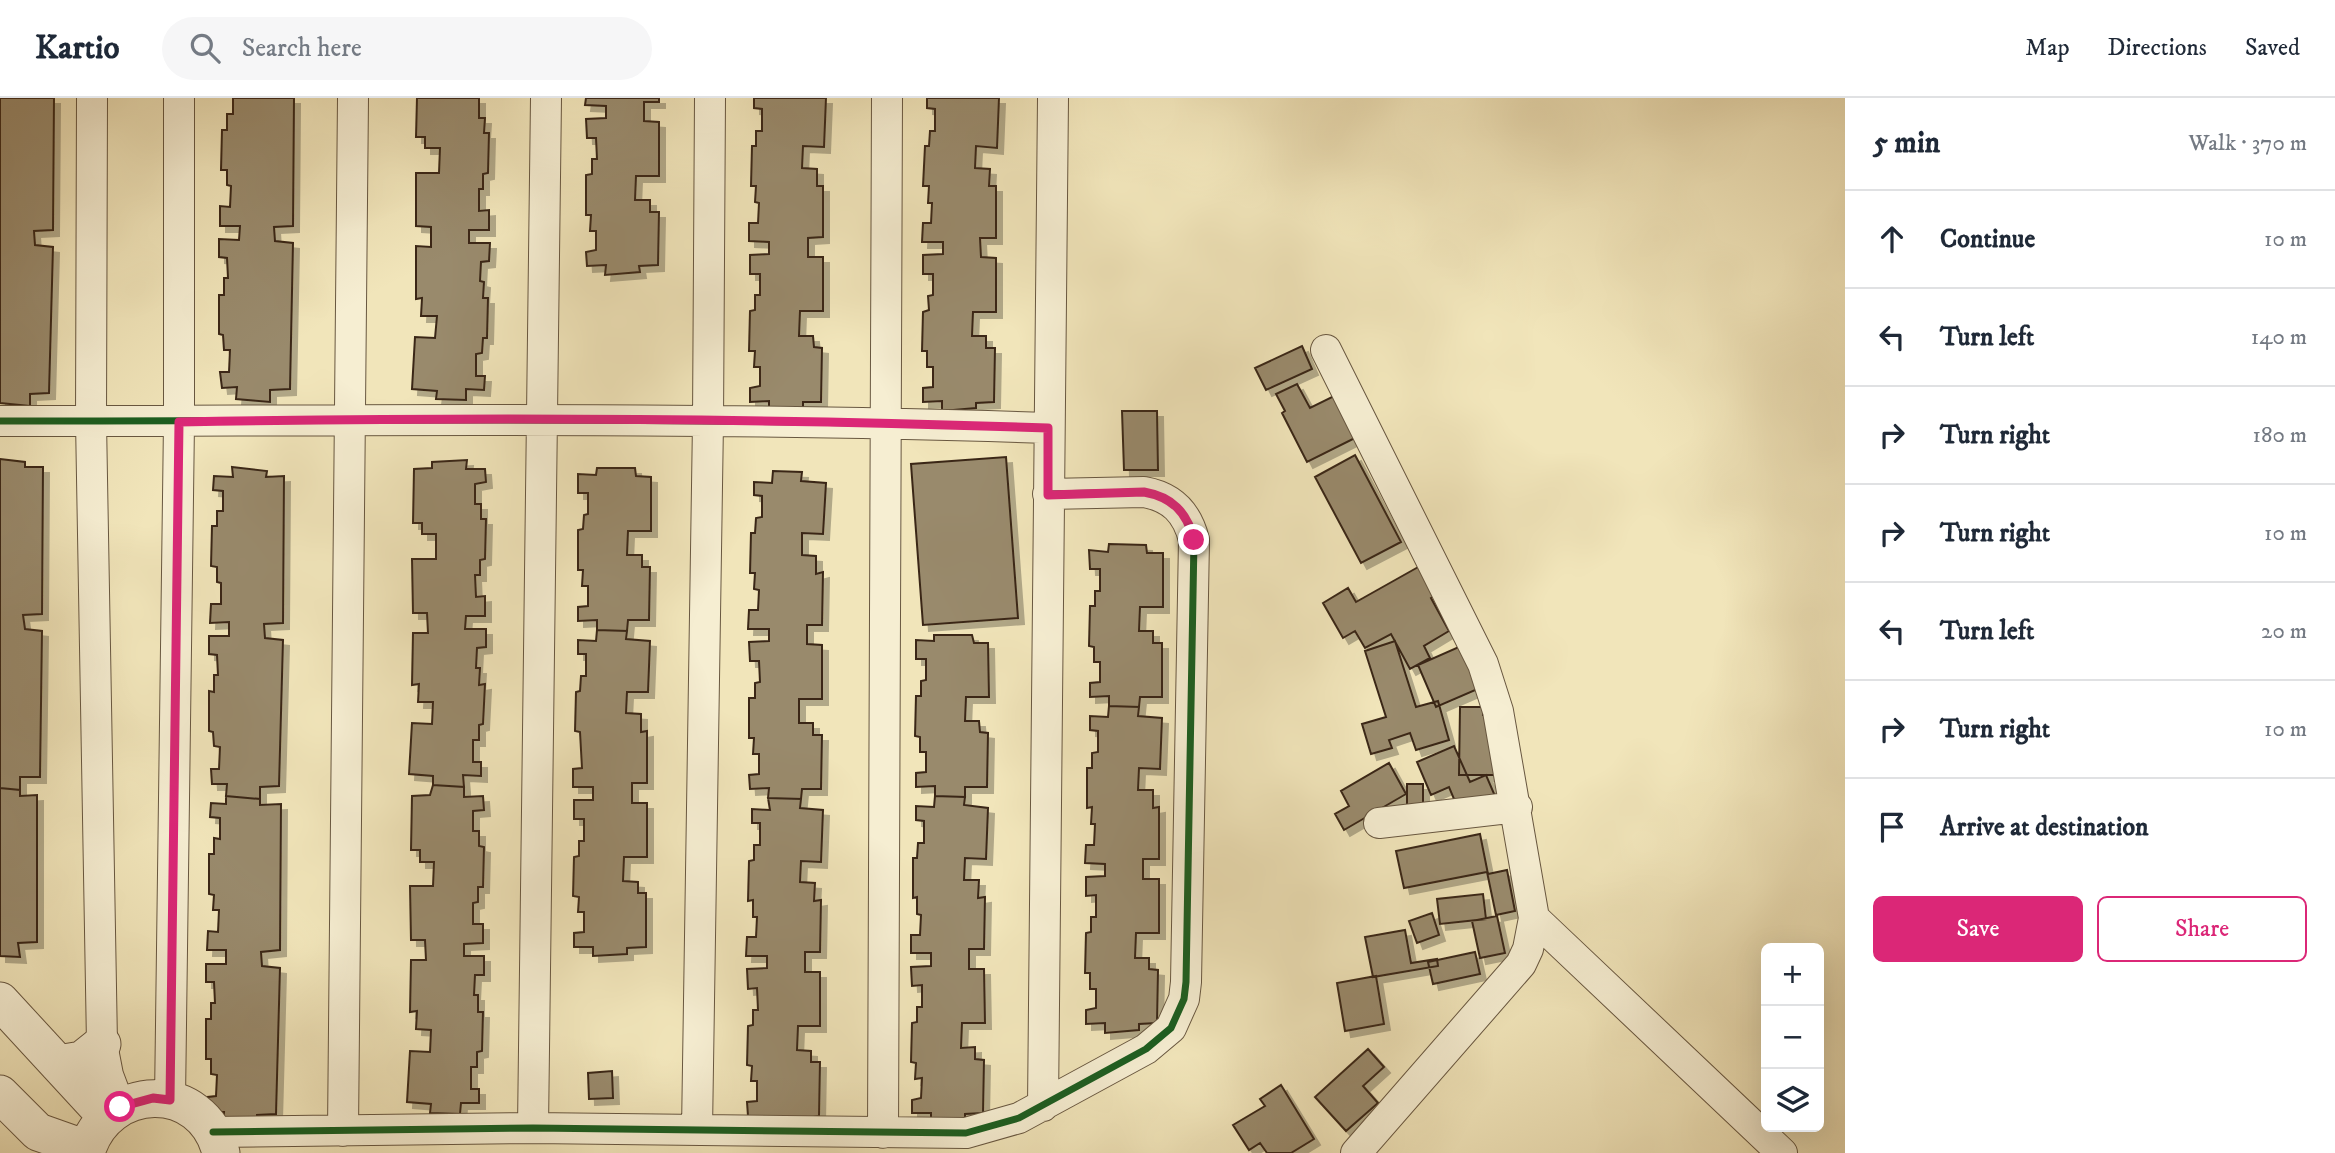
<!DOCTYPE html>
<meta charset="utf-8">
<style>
:root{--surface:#fff;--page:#f6f6f7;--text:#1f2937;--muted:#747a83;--line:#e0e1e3;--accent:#db2777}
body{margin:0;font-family:"IM FELL DW Pica",serif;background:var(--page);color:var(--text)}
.controls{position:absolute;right:21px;bottom:21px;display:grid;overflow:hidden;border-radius:10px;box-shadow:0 7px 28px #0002}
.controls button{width:63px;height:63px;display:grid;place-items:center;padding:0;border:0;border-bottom:2px solid var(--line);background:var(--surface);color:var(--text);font:35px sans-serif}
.stop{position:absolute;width:21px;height:21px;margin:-16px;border:5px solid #db2777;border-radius:50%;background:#fff}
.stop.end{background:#db2777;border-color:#fff;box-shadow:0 2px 7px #0008}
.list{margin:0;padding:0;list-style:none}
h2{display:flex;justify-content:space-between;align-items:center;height:91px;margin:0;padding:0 28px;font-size:30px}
h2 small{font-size:23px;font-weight:400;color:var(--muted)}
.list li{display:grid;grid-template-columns:46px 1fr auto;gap:21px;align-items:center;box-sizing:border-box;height:98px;padding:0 28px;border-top:2px solid var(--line)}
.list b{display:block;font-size:26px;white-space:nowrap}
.list em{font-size:23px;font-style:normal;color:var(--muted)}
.actions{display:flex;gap:14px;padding:21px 28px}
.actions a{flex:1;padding:16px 0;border:2px solid var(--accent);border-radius:10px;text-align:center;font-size:24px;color:var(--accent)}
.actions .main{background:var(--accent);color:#fff}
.icon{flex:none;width:38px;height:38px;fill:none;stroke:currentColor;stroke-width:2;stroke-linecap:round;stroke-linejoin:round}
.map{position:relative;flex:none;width:1845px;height:1055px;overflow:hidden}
header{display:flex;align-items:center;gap:42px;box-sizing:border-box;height:98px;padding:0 35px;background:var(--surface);border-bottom:2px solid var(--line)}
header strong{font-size:33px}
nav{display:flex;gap:38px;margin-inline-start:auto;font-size:24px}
.search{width:490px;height:63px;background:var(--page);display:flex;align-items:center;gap:18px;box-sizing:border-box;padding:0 24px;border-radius:38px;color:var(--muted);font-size:26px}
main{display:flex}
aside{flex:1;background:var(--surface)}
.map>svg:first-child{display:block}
</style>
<header>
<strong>Kartio</strong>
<div class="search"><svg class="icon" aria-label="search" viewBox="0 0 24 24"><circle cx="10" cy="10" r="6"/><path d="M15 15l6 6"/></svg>Search here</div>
<nav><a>Map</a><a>Directions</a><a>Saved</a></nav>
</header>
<main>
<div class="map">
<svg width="1845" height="1055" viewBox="0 0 1845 1055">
<defs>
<filter id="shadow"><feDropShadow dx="6" dy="6" stdDeviation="0" flood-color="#0004"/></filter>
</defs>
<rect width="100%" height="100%" fill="#f1e5ba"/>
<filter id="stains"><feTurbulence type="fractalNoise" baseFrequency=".00286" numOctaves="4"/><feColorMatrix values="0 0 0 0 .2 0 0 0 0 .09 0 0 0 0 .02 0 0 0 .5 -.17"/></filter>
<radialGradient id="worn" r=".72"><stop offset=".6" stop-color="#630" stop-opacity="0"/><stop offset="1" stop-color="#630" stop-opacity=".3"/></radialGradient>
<path fill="#998a6c" stroke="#3a2818" stroke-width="2" filter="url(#shadow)" d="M0 0H54L53 132 34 133 35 147 53 149 49 295 30 296V308L0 305Z
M233 0H294L293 128 274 129 275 143 293 145 290 291 270 292V304L236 301 237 289 222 290 220 274H229L230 252H224L223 237 219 236V197H224V180H228L227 160 219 159V141L239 142 240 128H220V108L230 109 231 88 227 87V72H221L222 32H227V16H233Z
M417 0H479V20H485L484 35H489L488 75 483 76V91H479V113L489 112V132H469V145H490L489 163 481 164 480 183 484 184 483 200H488L487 240H483L482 255 476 256V278H485L484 292 466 291V302L436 301 437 293 412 291 415 239 435 240 437 218H421L422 200 416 201V148L431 149V129L416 128V75H439L440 50H425V39H416Z
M586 0H659V4H644V23L659 24V78H636L635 102H650V114H659L658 167 639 168 640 174 605 177 606 167 587 168 586 154 596 152V133H590L591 117H586V77L592 76V61H597L596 40H587L586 21 606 20V8L585 7Z
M754 0H826L824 49 803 48 802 70 817 71V88H823V139L808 140V159H823V213H800L799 238H813L814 249 822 250 821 304H803V310L769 313V303L750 304V290L760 288V269H754L755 253H749L750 213 755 212V197H760V176H750V157L769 156V144L749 143V125H758L759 105 755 104 756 88H751L752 48H756V33H762V11L754 10Z
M927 0H999L997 50 976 48 975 70 990 71 989 88H996V140H980L981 159 996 160V214H973L972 238H986V250H995L994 304 976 305V310L942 313V303L923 304V290L933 289V269H927V253H922L923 214 929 212 928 198 933 197V176H923V157L943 156V144H922L923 125H931L932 105H928L929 88H923L925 48H929L930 33H935V11L927 10Z
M1302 248 1312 271 1266 292 1255 270Z
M1297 286 1310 310 1334 298 1355 340 1307 364 1282 315 1285 313 1276 296Z
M1122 313H1157L1158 372H1124Z
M1355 357 1401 444 1361 465 1315 379Z
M1006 359 1018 520 923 527 911 366Z
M0 361 25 364V369H43L42 516 23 517 25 531 42 533 40 679H20V692L0 690Z
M467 362 466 371H485L486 384 475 386V406H481V421H486L485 461 480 462V477H475L476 499 485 498V518H466L465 531H486V549L477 550 476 570H480L479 587 485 586 483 626 479 627V642H473V664H481V678L463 677 464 689 433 687V678L409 676 412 625 432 626 433 604H418L419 586 412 587 413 535H428L427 515H413L412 461H436V436H422V425H413L414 371 432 370V364Z
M232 369 267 373 266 379 284 378 283 525 264 526 265 540 283 542 279 688 260 689V701L226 698 227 686H212L211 671H219L220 649 214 648 213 634 209 633V593L214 594V577H218L217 557 209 556V538H229V524L210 525 211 506H221V485L217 484V469L211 468 212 428H217V413H223V393L213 392 214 378 233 379Z
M597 370H635L636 378 651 379V433H628L627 457H642V469H650L649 522H628L627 533 597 532V522L578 523V509L588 508V488H582L583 472H578V432L583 431 584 417 588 416V395H578V376L596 377Z
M773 373 802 374 801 383 826 385 823 436 802 435V457L816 458V476L823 474 822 527H807V546L822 547V601H799V625H813V637H822L821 691H802L801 701 768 700 769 690 750 691 749 677 759 676V656H753L754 640H749V600H755V585L760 584 759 563H750L749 544 769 543V531H748L749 512H758L759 492 754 491 755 475H750L751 435H755L756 420 762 419V398L754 397V384L772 385Z
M1109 446 1146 447 1147 455H1163V509H1140L1139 533H1153V545H1162V599H1140L1139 609 1109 608V598L1090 599V585L1100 584V564H1094V549L1089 548 1090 508H1095V493H1100V471H1090L1089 452 1108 454Z
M1420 468 1436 497 1431 500 1449 533 1424 548 1430 560 1410 571 1391 536 1365 550 1355 533 1343 540 1323 505 1348 490 1356 504Z
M597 532 627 533 626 541 650 543 648 594H627L626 615 641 616V634L647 633V685H632V705H647V759H624L623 783 638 784V795H646V849L627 850V856L593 858V849H574V835L584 834V814H578L579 799 573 798 574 759 579 758V743H584V721H574V702H593V689H573V671L582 670 580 634 575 633 576 594 580 593 581 578H586V556H578V542L596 543Z
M934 537H972L974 545H988L989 599H966L965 623H979L980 634 988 635 987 689H965V699L935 698V688L916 689V675L926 674V654H920V639L915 638 916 598H921V583L926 582V561H916V542L934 543Z
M1395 543 1416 609 1438 603 1449 642 1416 652 1410 635 1389 642 1392 650 1371 656 1362 626 1386 619 1365 553Z
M1461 548 1480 590 1436 609 1418 567Z
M1109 608 1139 609 1138 618 1162 620 1160 671 1139 670 1138 692H1153V710L1159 709V761H1143V781H1159V835H1136L1135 860H1149V871L1158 872 1157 925 1139 926V932L1105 935V925L1086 926V912L1096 910V891H1090V875H1085L1086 835 1091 834V819H1096V797L1086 798V779L1105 778V766L1085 765 1086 747H1094L1095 726H1091L1092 709 1087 710V670H1092V655L1098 654V633L1090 632V618L1108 619Z
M1460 609H1483V617H1499V677H1459Z
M1454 648 1470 684 1486 677 1495 698 1459 713 1449 689 1431 697 1417 664Z
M1389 665 1406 696 1344 732 1335 716 1349 708 1341 693Z
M1407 686H1423V709H1407Z
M433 687 464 689V699L483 698 484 712 473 713V733H479V748L484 749 483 789H478V804L473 805V826H483V845L464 846V858H484V877H475L474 897H478V914H483L482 953 477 954V969H471V991H479V1005H461L460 1016 430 1015 431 1006 407 1004 410 953 430 954 431 932 416 931 417 913 410 914 411 862H426L425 842H411L410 788H433L434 764H420V752H411L412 698 430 697Z
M0 690 20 692V698L37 697V844L18 845 20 859 0 858Z
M226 698 260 701V707L281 706 280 852 261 854 262 868 280 870 276 1016 257 1017V1029L223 1025 224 1014H209L208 999 216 998 217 977 211 976V961H206V921H211V905H215L214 884H206V866H226V852H207L208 833 218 834 219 812H213L214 797 209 796V756H214V740L220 741V720L210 719 211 705 226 706Z
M935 698 965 699 964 707 988 710 986 761 965 760 964 782H979L978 800 985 799 984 851H969V871H984L985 925H962L961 950 975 949V961L984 962 983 1015 965 1016V1022L931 1025V1015H912V1002L921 1000 922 980 915 981 916 965 911 964 912 925 917 924V909H922V887L912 888 911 869 931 868V855H911V837H920L921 817 917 816V799L913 800V760H917L918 745H924V723L916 722V708L934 709Z
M768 700 801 701 800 710 823 712 821 764 801 763 800 784 815 785 814 803 821 802 820 854H805V874H820V928H798L797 952 811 953V964H820L819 1018 767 1027V1018H748L747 1004 757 1003V983H751L752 968 747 967 748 928 753 927V912H758L757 890 748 891 747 871 767 870V858H746L747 839H756L757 819H753V802L748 803 749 763 754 762V747H760V725H752V711L770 712Z
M1480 736 1488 776 1507 772 1515 813 1496 817 1487 774 1404 790 1396 753Z
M1483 796 1486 821 1440 826 1437 801Z
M1432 815 1439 837 1417 845 1409 823Z
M1497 818 1505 855 1480 860 1472 823Z
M1405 832 1411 865 1437 861 1438 868 1373 879 1365 839Z
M1475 854 1480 876 1433 886 1428 864Z
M1376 878 1384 926 1345 933 1337 885Z
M1368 951 1384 969 1363 988 1378 1005 1346 1033 1315 999Z
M612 973 613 1000 589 1001 588 975Z
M1281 987 1314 1041 1291 1055H1267L1260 1045 1249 1052 1233 1027 1265 1008 1260 1001Z"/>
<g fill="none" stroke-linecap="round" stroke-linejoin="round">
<g stroke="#685740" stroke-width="32">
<path id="minor" d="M92 0 91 323 102 946 108 977 120 1009
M1326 252 1483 566 1498 613 1534 820 1528 851 1521 866 1356 1055
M0 323C349 323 699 318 1048 330
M1379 725 1517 709
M1534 820 1782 1055
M170 1002 179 324V0
M1043 1008 1053 0
M533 1030 546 0
M697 1032 708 324 710 0
M343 1033 353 0
M213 1034 533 1030 966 1035 1019 1020 1146 951 1171 930 1184 901 1186 884 1194 442C1187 414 1172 399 1144 394L1048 396
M883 1035 887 0"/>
</g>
<g stroke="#685740" stroke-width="39">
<path id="tertiary" d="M0 903 106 1018
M58 966 82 962 102 946
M0 996 38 1034 86 1051
M86 1055C106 984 203 981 221 1055"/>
</g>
<use href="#minor" stroke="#f6eed2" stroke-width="30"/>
<use href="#tertiary" stroke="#f6eed2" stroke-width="37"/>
<g stroke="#f6eed2" stroke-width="11">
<path id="cycleway" d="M0 323C349 323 699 318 1048 330
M213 1034 533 1030 966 1035 1019 1020 1146 951 1171 930 1184 901 1186 884 1194 442C1187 414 1172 399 1144 394L1048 396"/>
</g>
<use href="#cycleway" stroke="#1b5e20" stroke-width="7"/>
</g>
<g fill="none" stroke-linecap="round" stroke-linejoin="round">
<path stroke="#db2777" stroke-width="9" d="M120 1009 153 1000 170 1002 179 324C469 319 759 320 1048 330V397L1144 394C1172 399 1187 414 1194 442"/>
</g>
<rect width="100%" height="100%" filter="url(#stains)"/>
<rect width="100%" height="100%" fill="url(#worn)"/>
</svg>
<div class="controls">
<button>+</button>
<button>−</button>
<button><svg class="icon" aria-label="layers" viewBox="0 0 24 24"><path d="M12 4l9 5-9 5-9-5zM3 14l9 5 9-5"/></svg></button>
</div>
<div class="stop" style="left:120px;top:1009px"></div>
<div class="stop end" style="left:1194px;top:442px"></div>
</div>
<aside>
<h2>5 min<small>Walk · 370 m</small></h2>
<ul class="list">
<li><svg class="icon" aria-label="ahead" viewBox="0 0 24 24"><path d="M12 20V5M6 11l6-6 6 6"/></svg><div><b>Continue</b></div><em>10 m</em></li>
<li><svg class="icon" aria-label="left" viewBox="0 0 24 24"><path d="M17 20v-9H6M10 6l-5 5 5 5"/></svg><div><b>Turn left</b></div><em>140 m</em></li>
<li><svg class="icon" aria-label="right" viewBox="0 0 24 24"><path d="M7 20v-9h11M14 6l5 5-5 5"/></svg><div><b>Turn right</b></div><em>180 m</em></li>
<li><svg class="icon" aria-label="right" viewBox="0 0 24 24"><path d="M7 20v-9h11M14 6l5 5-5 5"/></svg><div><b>Turn right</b></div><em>10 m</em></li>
<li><svg class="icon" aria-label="left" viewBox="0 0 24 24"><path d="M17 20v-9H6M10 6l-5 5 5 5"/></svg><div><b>Turn left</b></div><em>20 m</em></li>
<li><svg class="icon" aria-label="right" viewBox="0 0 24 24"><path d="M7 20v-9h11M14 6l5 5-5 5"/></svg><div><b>Turn right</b></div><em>10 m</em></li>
<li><svg class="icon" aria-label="arrive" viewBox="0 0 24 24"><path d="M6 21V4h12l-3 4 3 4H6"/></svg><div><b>Arrive at destination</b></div></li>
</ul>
<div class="actions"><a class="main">Save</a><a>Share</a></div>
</aside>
</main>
